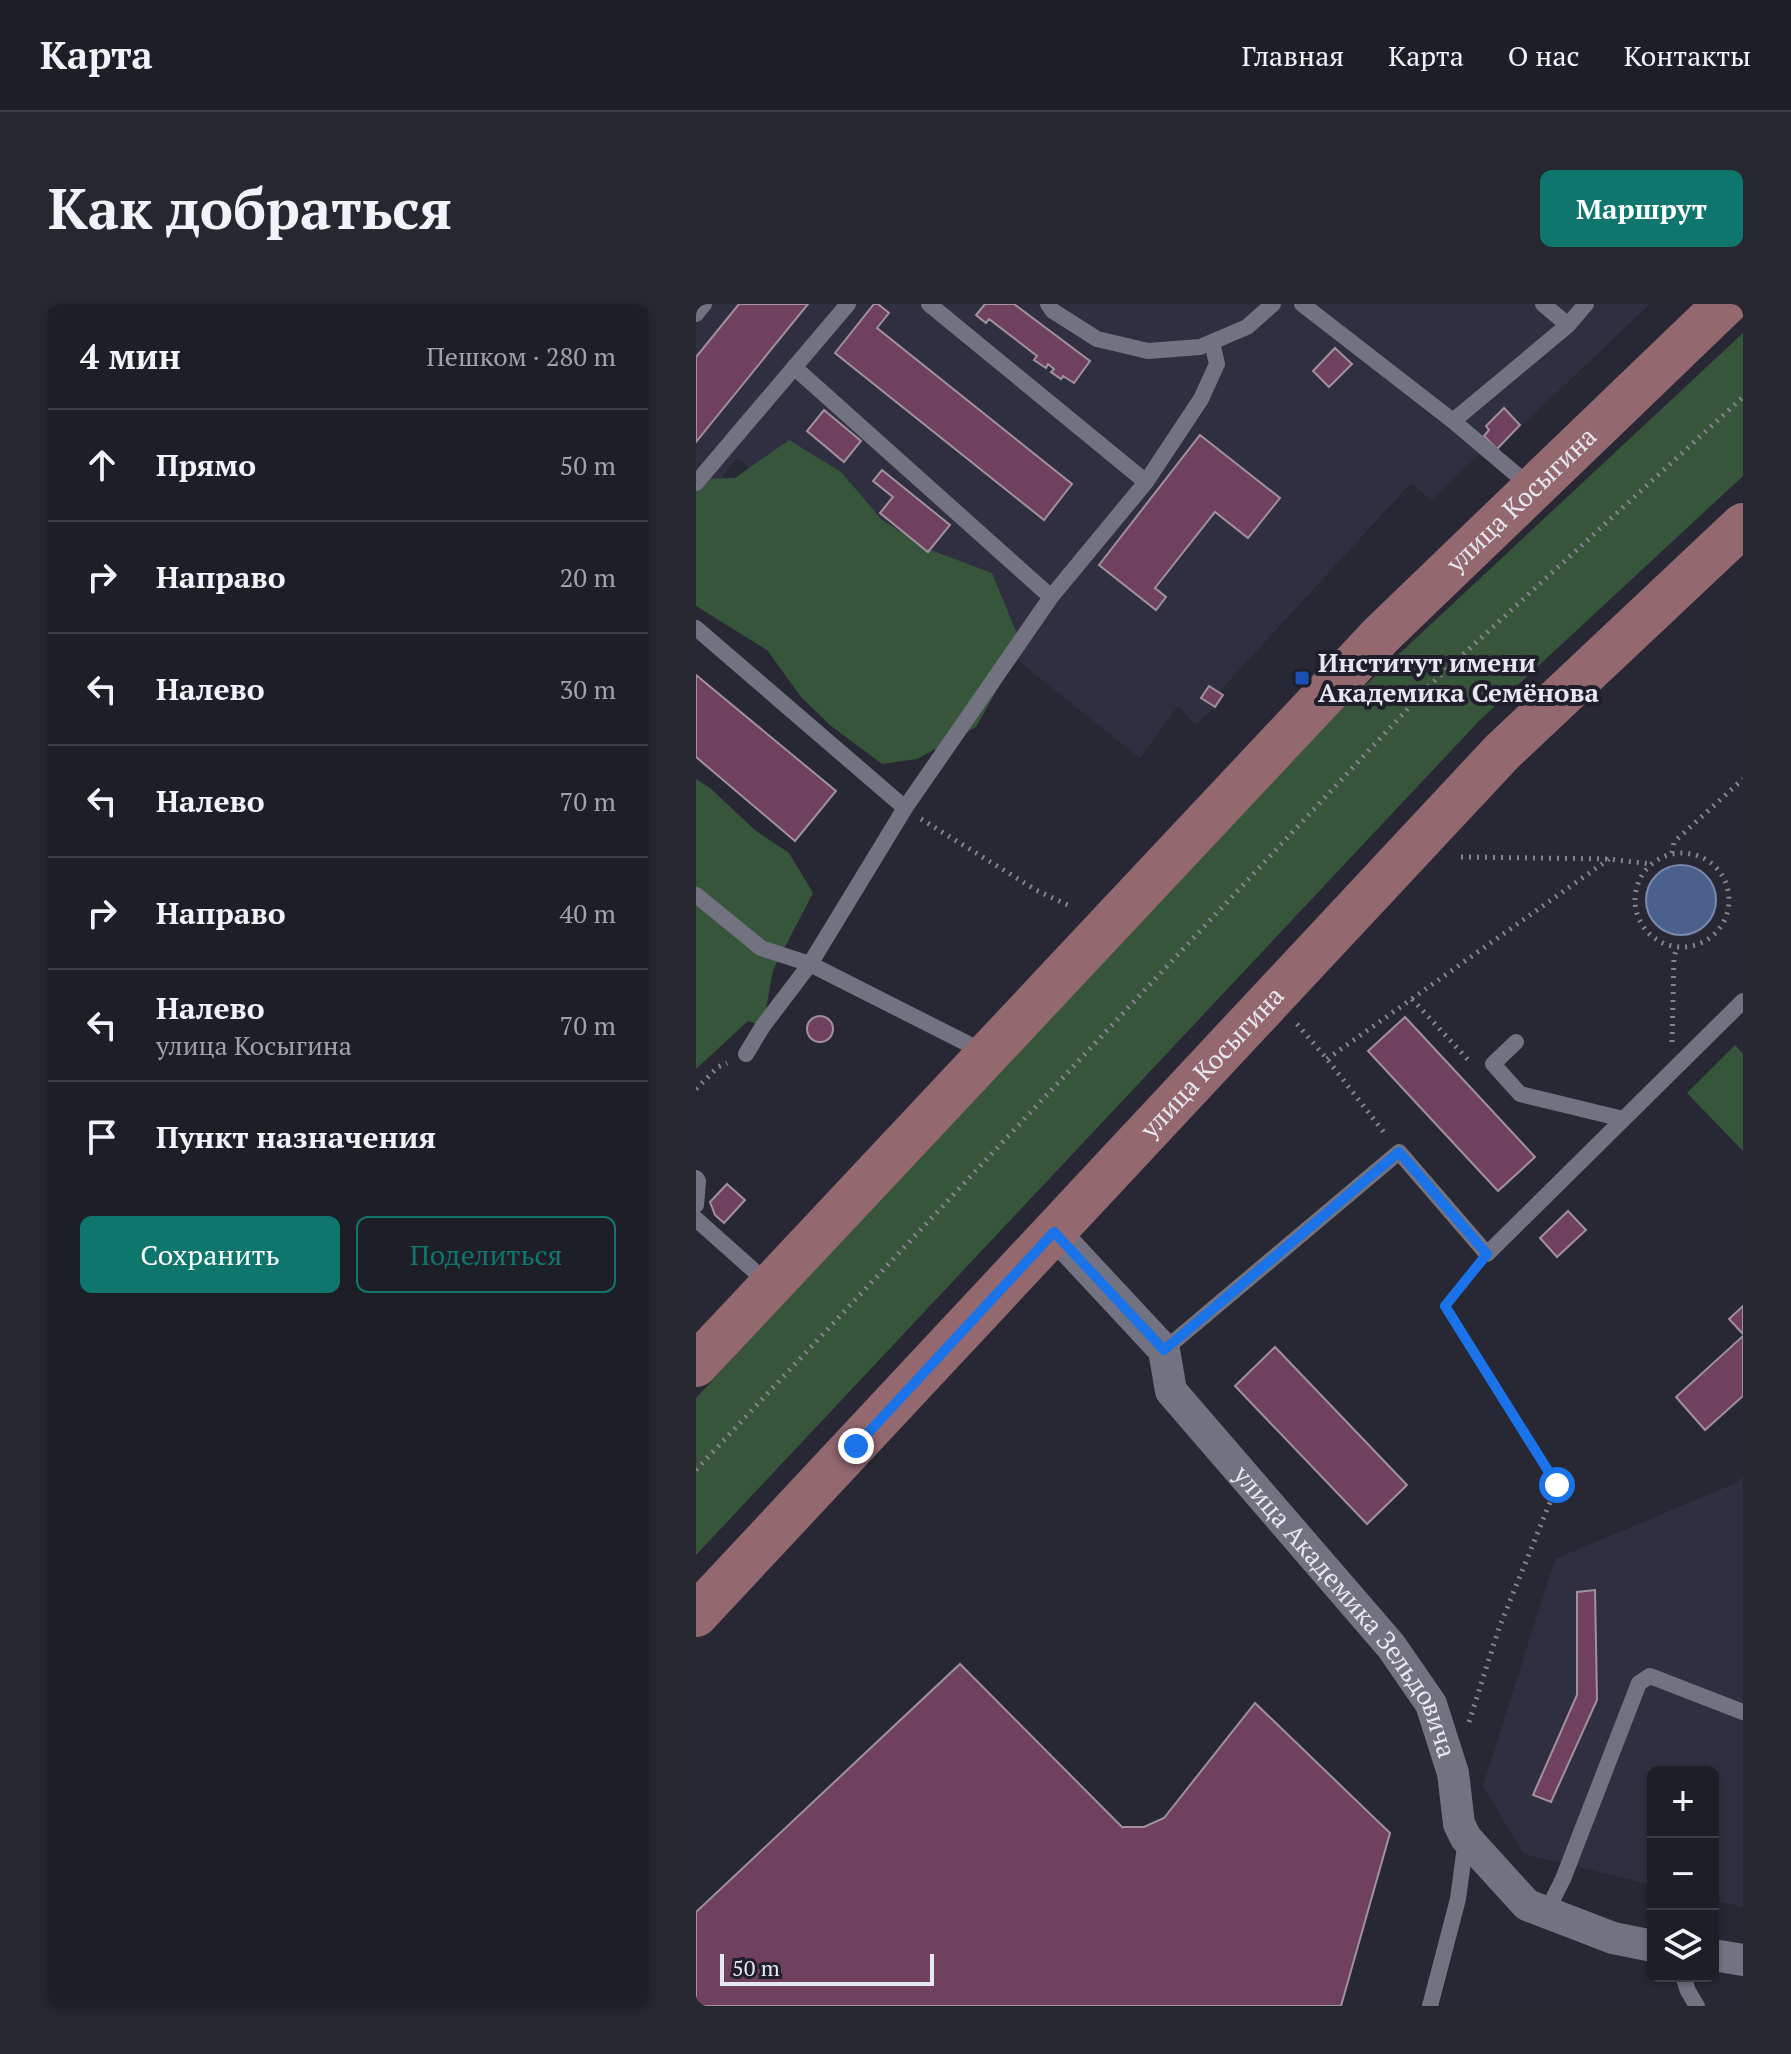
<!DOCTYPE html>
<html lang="ru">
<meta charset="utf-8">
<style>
:root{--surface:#1e1e27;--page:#26272f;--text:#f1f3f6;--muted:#a1a2a7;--line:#3c3c44;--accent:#0f766e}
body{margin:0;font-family:"PT Serif",serif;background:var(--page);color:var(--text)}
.controls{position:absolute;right:24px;bottom:24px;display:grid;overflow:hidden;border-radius:12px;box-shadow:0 2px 6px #0004}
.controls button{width:72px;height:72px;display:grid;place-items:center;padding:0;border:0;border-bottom:2px solid var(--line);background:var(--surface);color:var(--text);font:40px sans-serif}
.scale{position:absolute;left:24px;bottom:20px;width:214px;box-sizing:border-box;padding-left:8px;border:4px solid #e7e7ef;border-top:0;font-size:22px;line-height:28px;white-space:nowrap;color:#e7e7ef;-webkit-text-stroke:6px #1f1e2a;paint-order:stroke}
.stop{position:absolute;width:24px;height:24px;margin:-18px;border:6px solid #1a73e8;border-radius:50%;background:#fff}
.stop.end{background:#1a73e8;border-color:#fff;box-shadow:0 2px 8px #0008}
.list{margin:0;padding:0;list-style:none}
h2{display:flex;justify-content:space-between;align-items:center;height:104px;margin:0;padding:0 32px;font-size:34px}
h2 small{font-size:26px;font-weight:400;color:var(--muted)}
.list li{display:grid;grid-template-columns:52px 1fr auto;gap:24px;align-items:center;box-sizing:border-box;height:112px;padding:0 32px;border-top:2px solid var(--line)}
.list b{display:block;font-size:30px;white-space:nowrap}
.list p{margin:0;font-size:26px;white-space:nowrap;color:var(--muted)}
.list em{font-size:26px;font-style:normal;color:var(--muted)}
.actions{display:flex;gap:16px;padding:24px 32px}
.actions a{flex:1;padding:18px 0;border:2px solid var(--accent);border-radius:12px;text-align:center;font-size:28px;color:var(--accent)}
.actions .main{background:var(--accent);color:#fff}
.icon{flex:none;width:44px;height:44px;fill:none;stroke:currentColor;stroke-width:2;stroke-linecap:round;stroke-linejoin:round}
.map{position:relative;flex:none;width:1047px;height:1702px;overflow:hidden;border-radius:12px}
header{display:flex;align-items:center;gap:48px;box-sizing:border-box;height:112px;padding:0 40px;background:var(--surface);border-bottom:2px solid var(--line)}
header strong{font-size:38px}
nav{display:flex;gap:44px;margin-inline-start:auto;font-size:28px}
.intro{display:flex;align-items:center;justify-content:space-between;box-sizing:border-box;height:192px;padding:0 48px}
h1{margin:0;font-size:56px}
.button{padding:20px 36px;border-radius:12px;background:var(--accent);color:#fff;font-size:28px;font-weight:700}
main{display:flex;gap:48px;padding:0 48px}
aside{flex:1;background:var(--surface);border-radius:12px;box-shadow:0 2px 6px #0004}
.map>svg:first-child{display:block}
</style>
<header>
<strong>Карта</strong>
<nav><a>Главная</a><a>Карта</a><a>О нас</a><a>Контакты</a></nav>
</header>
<div class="intro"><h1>Как добраться</h1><a class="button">Маршрут</a></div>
<main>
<aside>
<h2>4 мин<small>Пешком · 280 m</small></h2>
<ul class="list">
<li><svg class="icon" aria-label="ahead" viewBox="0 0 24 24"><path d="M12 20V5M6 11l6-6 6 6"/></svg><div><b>Прямо</b></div><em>50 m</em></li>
<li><svg class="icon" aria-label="right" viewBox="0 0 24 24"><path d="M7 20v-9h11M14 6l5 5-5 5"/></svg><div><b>Направо</b></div><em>20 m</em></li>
<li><svg class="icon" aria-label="left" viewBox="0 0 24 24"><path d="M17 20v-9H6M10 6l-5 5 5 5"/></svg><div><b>Налево</b></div><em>30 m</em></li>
<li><svg class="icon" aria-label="left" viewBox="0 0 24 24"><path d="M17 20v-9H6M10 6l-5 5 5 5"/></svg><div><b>Налево</b></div><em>70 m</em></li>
<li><svg class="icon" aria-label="right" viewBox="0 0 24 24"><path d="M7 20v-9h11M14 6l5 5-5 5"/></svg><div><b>Направо</b></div><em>40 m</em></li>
<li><svg class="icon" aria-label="left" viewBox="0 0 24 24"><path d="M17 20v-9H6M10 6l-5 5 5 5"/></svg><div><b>Налево</b><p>улица Косыгина</p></div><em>70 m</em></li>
<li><svg class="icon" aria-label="arrive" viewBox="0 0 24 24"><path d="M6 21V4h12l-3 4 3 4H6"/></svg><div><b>Пункт назначения</b></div></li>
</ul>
<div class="actions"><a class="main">Сохранить</a><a>Поделиться</a></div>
</aside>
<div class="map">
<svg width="1047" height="1702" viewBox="0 0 1047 1702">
<rect width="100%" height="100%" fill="#282834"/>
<path fill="#2f2f41" d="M0 0H954L801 145 790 144 735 196 715 179 523 388 527 391 519 403 499 421 482 402 444 454 315 351 210 292 41 154 0 206Z
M1047 1172V1603L1017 1596V1468H957V1581L828 1550 787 1482 859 1255 1040 1179Z"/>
<path fill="#37553b" d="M1047 29V172L783 417 0 1251V1094L599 447Z
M93 136 145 168 186 216 232 245 296 269 326 342 280 423 221 455 186 460 135 422 105 393 71 346 0 302V175L39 174Z
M0 475 14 484 60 527 93 549 117 589 77 666 67 722 52 717 0 765Z
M1039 741 1047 750V847L991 789Z"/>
<path fill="#4c608e" stroke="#7a88ab" stroke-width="2" d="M950 596a35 35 0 1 1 70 0a35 35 0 1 1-70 0Z"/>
<path fill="#70415f" stroke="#a0919a" stroke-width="2" d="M43 0H112L0 138V53Z
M178 0H182L193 9 181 24 376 180 348 216 139 49Z
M289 0H318L394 57 378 79 367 72 365 75 355 68 358 65 352 60 350 64 338 56 341 52 293 15 290 19 280 11Z
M639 44 656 60 633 83 617 67Z
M808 104 824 121 801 145 788 132 793 126 790 122Z
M128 106 165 137 148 158 111 127Z
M504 131 584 194 552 234 519 208 459 284 470 293 460 306 403 261Z
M186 166 254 221 232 248 184 209 197 193 177 177Z
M0 371 140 487 99 537 0 453Z
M513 382 527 391 519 403 505 394Z
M111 725a13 13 0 1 1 26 0a13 13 0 1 1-26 0Z
M709 713 839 853 802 887 672 747Z
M31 880 49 896 28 919 19 911 14 898Z
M872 907 890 926 861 953 844 934Z
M1047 1002V1030L1033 1015Z
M1047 1032V1092L1009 1126 980 1093Z
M579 1043 711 1181 671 1220 539 1082Z
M899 1286 901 1396 855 1498 837 1491 881 1391V1288Z
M264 1360 426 1523H448L468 1514 559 1399 694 1529 645 1702H0V1608Z"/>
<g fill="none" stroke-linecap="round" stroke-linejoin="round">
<path stroke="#84848e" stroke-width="5" stroke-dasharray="2 6" stroke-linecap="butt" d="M225 515 340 586 376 603
M976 549 978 538 1047 475
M939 596a47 47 0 1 1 94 0a47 47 0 1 1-94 0Z
M765 553 913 555 954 560
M716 695 775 759
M601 720 631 755 690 831
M976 738 978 653 981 643
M631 755 913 555
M0 785 22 763 31 759
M0 1166 735 380 1047 93
M773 1418 803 1324 861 1181 749 1002 778 966"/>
<path stroke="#737281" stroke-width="16" d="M233 0 450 178 505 95 521 60 516 38
M352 0 357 7 401 35 452 47 504 43 551 23 577 0
M606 0 757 117 835 183
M847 0 872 21
M0 10 8 0
M98 63 355 293 450 178
M757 117 872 21 890 0
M0 179 152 0
M0 324 209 504
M0 591 65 644 114 660 288 748
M820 738 797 760 824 790 927 815
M50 750 67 722 114 660 209 504 355 293
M0 874 2 877 0 901
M0 915 74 981
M468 1046 703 848 791 950 1047 697
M850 1609 867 1575 943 1379 954 1372 1047 1408
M987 1672 992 1687 1001 1702
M734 1702 762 1595 770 1535"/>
<g stroke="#737281" stroke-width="32">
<path id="s1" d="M358 928 468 1046 475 1087 695 1342 735 1400 757 1469 763 1520 770 1534 831 1601 917 1634 957 1642"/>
<path d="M1017 1651 1047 1656"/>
</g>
<g stroke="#93686f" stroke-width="44">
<path id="s2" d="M0 1061 685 331 1029 0"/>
<path id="s3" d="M0 1311 806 448 1047 221"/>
</g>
</g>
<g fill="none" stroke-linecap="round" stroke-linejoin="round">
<path stroke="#1a73e8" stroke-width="10" d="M160 1142 358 928 468 1046 703 848 791 950 749 1002 861 1181"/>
</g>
<rect fill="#1a4fb4" stroke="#1f1e2a" stroke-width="3" x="598" y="366" width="16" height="16" rx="4"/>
<g text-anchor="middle" stroke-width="8" stroke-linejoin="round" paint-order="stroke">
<g font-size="26" fill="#e7e7ef" stroke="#1f1e2a">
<text dy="9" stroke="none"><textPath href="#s2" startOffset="1196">улица Косыгина</textPath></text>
<text dy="9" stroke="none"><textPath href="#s3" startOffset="756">улица Косыгина</textPath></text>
<text dy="9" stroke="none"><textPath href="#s1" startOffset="486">улица Академика Зельдовича</textPath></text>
</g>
<g font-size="26" font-weight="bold" fill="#e7e7ef" stroke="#1f1e2a" text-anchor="start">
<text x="622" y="368">Институт имени<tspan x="622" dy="30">Академика Семёнова</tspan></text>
</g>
</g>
</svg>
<div class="controls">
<button>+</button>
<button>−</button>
<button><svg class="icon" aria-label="layers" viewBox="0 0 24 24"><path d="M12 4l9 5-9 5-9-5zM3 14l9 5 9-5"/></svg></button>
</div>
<div class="scale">50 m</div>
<div class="stop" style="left:861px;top:1181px"></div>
<div class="stop end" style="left:160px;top:1142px"></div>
</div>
</main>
